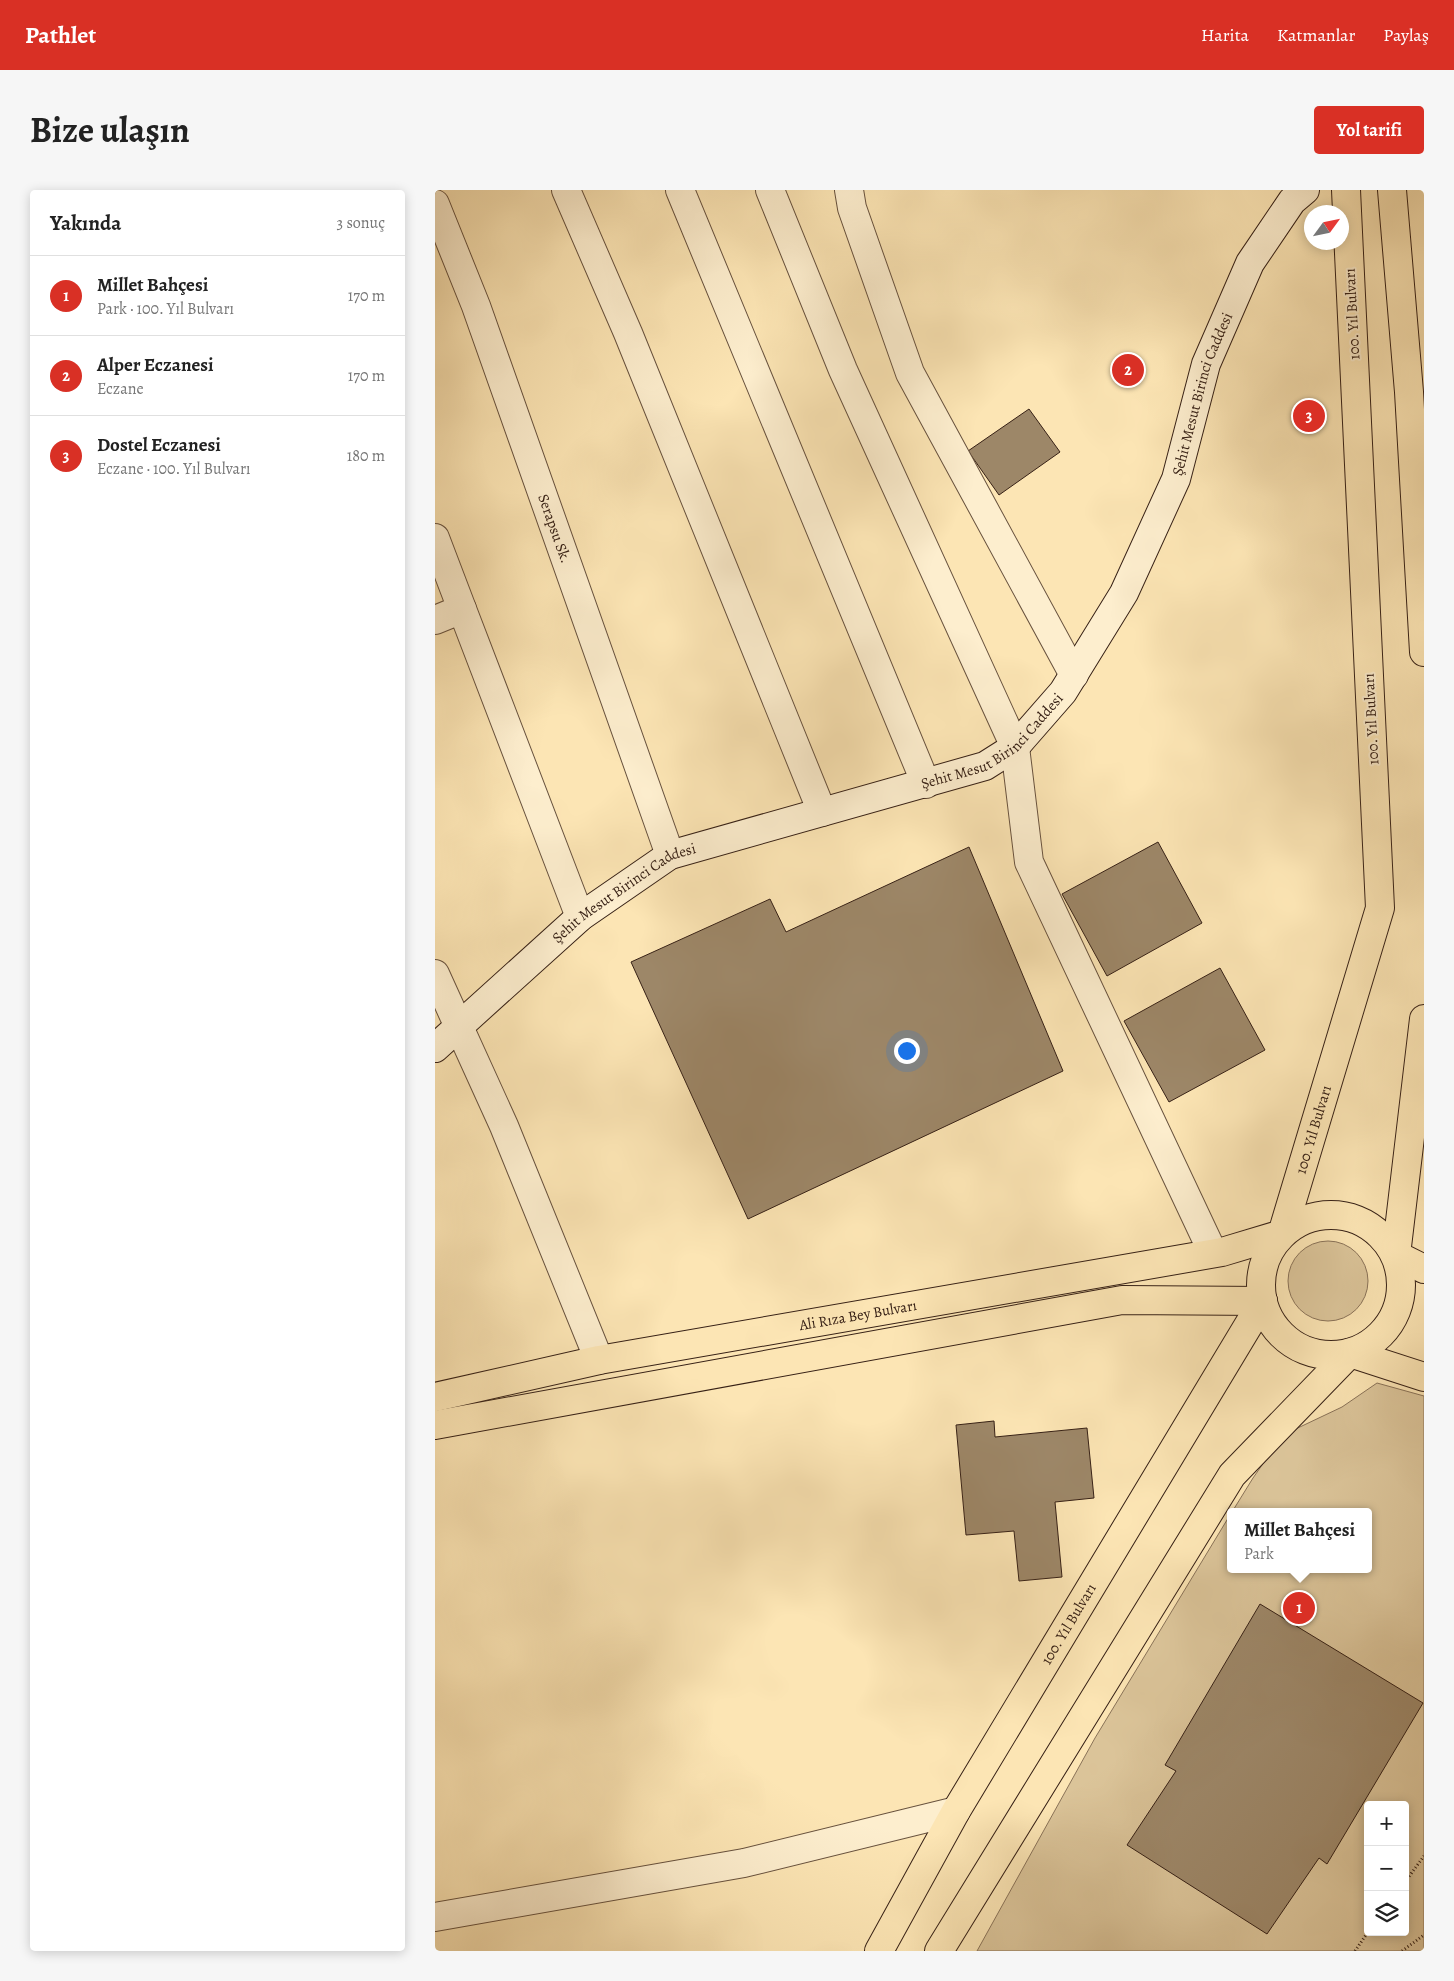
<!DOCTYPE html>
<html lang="tr">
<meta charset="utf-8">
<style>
:root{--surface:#fff;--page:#f6f6f6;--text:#222;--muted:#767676;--line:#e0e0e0;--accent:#d93025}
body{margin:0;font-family:Alegreya,serif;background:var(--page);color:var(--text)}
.controls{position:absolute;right:15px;bottom:15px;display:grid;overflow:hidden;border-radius:5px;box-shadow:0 2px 12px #0003}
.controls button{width:45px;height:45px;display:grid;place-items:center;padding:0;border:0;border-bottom:1px solid var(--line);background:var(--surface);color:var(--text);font:25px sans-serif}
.compass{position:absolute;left:869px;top:15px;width:45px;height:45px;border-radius:50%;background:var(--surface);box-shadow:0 2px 12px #0003;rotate:57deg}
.you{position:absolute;left:471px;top:860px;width:18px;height:18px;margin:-12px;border:4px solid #fff;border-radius:50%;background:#1a73e8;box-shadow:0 0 0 8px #1a73e833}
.badge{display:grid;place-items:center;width:32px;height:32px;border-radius:50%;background:var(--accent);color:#fff;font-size:16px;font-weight:700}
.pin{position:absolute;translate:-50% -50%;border:2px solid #fff;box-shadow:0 1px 5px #0006}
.popup{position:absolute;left:792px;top:1318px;width:145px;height:65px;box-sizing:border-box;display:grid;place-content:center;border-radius:5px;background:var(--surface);filter:drop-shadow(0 1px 4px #0005);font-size:16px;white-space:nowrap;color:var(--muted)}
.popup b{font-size:19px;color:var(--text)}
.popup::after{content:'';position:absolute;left:50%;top:100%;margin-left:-10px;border:10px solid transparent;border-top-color:var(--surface)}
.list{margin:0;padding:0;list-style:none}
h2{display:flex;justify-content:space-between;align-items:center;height:65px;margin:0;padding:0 20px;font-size:21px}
h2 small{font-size:16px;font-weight:400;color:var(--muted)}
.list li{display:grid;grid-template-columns:32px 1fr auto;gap:15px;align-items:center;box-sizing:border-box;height:80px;padding:0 20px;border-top:1px solid var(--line)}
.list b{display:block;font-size:19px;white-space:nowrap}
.list p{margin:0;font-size:16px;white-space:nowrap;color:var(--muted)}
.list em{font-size:16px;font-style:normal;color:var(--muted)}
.icon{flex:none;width:28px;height:28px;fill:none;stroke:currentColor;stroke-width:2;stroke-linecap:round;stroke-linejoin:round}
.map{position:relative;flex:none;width:989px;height:1761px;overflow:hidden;border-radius:5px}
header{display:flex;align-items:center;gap:30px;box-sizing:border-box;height:70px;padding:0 25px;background:var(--accent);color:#fff}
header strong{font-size:24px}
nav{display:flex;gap:28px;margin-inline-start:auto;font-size:18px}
.intro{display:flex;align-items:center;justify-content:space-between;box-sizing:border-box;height:120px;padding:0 30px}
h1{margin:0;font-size:35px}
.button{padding:12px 22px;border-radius:5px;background:var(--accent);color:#fff;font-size:18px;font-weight:700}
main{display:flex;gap:30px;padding:0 30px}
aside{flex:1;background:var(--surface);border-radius:5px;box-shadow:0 2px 12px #0003}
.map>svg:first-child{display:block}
</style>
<header>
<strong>Pathlet</strong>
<nav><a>Harita</a><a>Katmanlar</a><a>Paylaş</a></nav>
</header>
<div class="intro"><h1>Bize ulaşın</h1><a class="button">Yol tarifi</a></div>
<main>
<aside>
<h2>Yakında<small>3 sonuç</small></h2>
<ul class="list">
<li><span class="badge">1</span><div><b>Millet Bahçesi</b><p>Park · 100. Yıl Bulvarı</p></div><em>170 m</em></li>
<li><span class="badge">2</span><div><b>Alper Eczanesi</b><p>Eczane</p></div><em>170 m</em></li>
<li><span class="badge">3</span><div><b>Dostel Eczanesi</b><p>Eczane · 100. Yıl Bulvarı</p></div><em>180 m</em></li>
</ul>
</aside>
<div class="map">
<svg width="989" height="1761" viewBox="0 0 989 1761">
<rect width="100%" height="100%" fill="#fce5b4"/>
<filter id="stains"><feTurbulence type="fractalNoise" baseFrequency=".004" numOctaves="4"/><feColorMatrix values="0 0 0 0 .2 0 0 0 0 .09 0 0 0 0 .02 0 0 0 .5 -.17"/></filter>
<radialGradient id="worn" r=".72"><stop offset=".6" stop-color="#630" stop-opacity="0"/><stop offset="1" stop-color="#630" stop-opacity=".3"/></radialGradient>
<path fill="#dbc499" stroke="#897258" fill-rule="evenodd" d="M853 1091a40 40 0 1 1 80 0a40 40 0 1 1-80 0Z
M942 1193 989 1206V1761H542L660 1548 795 1325V1379H933V1322H797L818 1288 848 1245 907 1217ZM933 1615H970V1742H933Z"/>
<path fill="#9d8768" stroke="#372116" d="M594 219 625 262 564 305 533 261Z
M723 652 767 733 672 786 627 704Z
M534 657 628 881 313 1029 196 772 335 709 351 742Z
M785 778 830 860 734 912 689 831Z
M559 1231 560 1247 652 1238 659 1308 620 1312 627 1387 584 1391 579 1341 531 1345 521 1235Z
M825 1414 988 1513 892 1674 884 1668 832 1744 692 1655 741 1581 730 1575Z"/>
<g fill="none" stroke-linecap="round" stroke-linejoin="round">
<g stroke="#68523e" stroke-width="30">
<g id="minor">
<path d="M131 0 193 143 387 622"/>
<path d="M245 0 491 594"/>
<path d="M335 0 408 180 580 557 594 672 778 1063"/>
<path d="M414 0 417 18 475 183 639 485"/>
<path id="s1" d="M0 14 41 116 235 665"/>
<path d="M0 348 27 419"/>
<path d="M0 430 27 419 145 727"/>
<path d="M0 784 69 936 164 1170"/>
<path d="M0 1727 309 1673 521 1621"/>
</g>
</g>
<g stroke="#372116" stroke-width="30">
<g id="secondary">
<path id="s2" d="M0 858 145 727 235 665 550 576 580 557 628 502 689 403 741 289 771 174 815 73 857 11 870 0"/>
</g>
</g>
<g stroke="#372116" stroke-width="30">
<g id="primary">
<path d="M957 0 974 202 989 462"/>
<path d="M989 829 961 1065 989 1079"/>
<circle cx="896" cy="1095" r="70"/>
<path id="s3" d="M0 1207 164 1170 787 1062 847 1044 945 718 911 0"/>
<path d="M0 1235 687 1110 828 1111"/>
<path id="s4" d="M444 1761 521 1621 828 1111"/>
<path d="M504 1761 797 1285 915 1163 989 1187"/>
</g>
</g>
<path stroke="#372116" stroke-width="3" stroke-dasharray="1 2.5" stroke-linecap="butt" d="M970 1692 989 1666
M920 1761 933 1742
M967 1761 989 1745"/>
<use href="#minor" stroke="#fdeece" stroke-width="28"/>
<use href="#secondary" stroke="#fdeece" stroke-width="28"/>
<use href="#primary" stroke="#fce5b4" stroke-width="28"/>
</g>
<g text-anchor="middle" stroke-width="4" stroke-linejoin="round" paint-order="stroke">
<g font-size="15" fill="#372116" stroke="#fdeece">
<text transform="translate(917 124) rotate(-93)" y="5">100. Yıl Bulvarı</text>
<text dy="5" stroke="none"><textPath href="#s2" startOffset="1071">Şehit Mesut Birinci Caddesi</textPath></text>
<text dy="5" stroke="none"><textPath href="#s1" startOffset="346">Serapsu Sk.</textPath></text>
<text transform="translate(936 529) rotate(-93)" y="5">100. Yıl Bulvarı</text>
<text dy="5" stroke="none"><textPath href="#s2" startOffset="651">Şehit Mesut Birinci Caddesi</textPath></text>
<text dy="5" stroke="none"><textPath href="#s2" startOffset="246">Şehit Mesut Birinci Caddesi</textPath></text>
<text dy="5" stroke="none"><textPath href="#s3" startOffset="972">100. Yıl Bulvarı</textPath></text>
<text dy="5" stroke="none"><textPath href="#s3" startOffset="431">Ali Rıza Bey Bulvarı</textPath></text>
<text dy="5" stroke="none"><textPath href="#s4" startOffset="378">100. Yıl Bulvarı</textPath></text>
</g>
</g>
<rect width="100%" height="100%" filter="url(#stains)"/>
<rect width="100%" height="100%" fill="url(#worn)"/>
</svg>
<div class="controls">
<button>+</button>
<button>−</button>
<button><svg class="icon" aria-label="layers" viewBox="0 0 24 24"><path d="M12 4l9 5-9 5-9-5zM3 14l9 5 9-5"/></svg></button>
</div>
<svg class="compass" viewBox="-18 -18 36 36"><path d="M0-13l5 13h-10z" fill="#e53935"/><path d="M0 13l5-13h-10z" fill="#767676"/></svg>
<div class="you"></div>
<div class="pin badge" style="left:864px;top:1418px">1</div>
<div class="popup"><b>Millet Bahçesi</b>Park</div>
<div class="pin badge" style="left:693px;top:180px">2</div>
<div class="pin badge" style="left:874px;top:226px">3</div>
</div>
</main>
